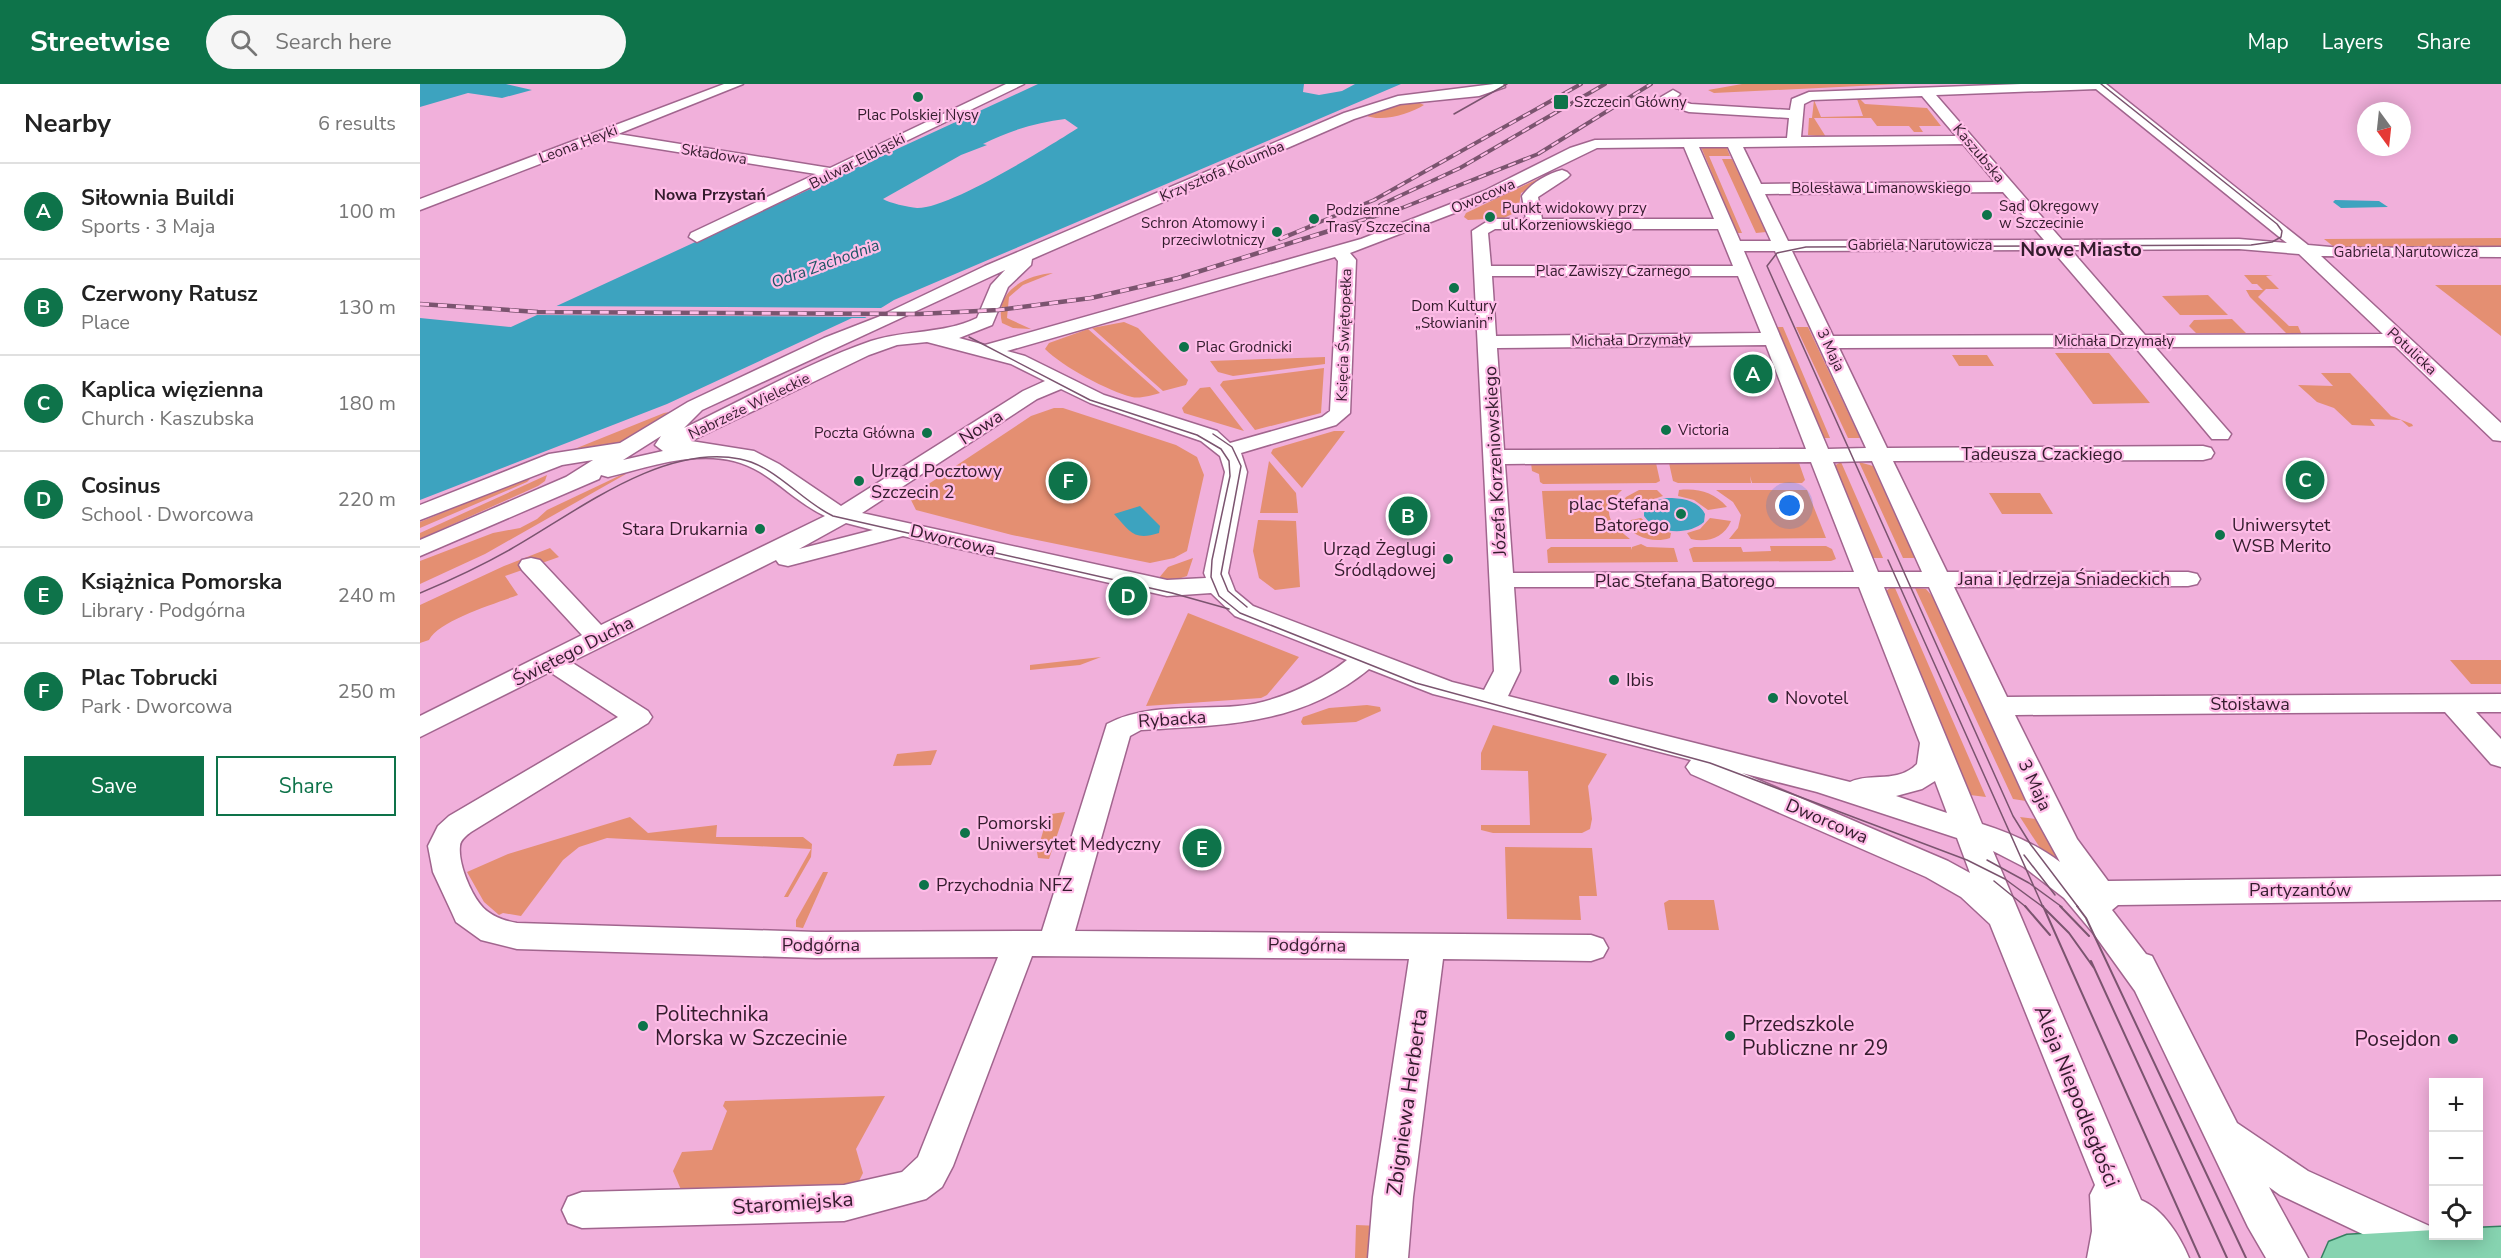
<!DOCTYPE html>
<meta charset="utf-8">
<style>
:root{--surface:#fff;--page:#f6f6f6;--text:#222;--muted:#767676;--line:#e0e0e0;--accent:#0e734a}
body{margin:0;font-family:"Nunito Sans",sans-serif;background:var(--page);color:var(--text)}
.controls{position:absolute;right:18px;bottom:18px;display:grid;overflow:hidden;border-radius:0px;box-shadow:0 3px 15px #0003}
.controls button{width:54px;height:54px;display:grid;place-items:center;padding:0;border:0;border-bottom:2px solid var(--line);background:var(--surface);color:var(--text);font:30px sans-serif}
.compass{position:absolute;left:1937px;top:18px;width:54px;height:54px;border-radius:50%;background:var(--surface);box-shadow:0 3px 15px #0003;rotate:165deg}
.you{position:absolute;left:1370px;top:422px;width:21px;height:21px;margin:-15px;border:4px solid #fff;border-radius:50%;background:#1a73e8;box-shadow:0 0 0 9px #1a73e833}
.badge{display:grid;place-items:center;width:39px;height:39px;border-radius:50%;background:var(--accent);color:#fff;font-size:20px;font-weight:700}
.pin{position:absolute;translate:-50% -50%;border:3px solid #fff;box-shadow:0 2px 6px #0006}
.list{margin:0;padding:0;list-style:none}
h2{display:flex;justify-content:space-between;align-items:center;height:78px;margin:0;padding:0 24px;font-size:26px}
h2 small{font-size:20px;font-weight:400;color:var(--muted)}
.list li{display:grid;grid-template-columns:39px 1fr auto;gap:18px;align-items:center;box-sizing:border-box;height:96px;padding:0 24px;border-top:2px solid var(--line)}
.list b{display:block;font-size:22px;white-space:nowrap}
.list p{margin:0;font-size:20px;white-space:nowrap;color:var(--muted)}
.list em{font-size:20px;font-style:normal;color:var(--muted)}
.actions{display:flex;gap:12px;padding:18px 24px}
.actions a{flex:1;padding:14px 0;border:2px solid var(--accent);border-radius:0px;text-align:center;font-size:21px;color:var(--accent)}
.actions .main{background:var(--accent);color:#fff}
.icon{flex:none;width:33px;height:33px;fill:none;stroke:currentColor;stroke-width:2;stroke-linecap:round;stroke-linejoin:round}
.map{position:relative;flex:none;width:2081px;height:1174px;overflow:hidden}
header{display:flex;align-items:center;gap:36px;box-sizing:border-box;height:84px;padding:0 30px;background:var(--accent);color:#fff}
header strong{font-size:28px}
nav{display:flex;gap:33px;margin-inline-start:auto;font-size:21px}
.search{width:420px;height:54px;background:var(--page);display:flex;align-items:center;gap:15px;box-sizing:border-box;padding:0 21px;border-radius:33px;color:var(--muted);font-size:22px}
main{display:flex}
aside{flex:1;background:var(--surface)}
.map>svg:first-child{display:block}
</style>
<header>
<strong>Streetwise</strong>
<div class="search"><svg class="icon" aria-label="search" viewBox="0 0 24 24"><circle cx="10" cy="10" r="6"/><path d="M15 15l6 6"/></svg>Search here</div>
<nav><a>Map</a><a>Layers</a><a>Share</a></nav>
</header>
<main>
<aside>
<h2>Nearby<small>6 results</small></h2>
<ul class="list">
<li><span class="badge">A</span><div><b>Siłownia Buildi</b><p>Sports · 3 Maja</p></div><em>100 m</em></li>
<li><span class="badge">B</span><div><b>Czerwony Ratusz</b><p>Place</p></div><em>130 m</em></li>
<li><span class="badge">C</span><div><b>Kaplica więzienna</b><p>Church · Kaszubska</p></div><em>180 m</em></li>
<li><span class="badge">D</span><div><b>Cosinus</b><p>School · Dworcowa</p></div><em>220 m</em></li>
<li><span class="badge">E</span><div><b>Książnica Pomorska</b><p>Library · Podgórna</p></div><em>240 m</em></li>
<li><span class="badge">F</span><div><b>Plac Tobrucki</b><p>Park · Dworcowa</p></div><em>250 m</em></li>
</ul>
<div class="actions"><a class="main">Save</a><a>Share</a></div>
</aside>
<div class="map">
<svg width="2081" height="1174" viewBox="0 0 2081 1174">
<rect width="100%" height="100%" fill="#f1b0db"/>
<path fill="#e48f72" d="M1322 0H1480L1294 9 1288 6Z
M1427 14H1439L1445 20 1507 24 1521 42H1499L1503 48H1494L1489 42H1457L1451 34H1394L1406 53 1388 51 1389 34H1392L1394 16 1401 33 1443 32 1437 15Z
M995 17 1004 21C990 30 960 39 945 31L965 23Z
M1306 62 1310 72H1289L1322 149H1317L1281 63Z
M1302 75H1312L1346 148 1336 149Z
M1126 91 1131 93 1101 109 1098 127 1084 134 1048 136 1044 133 1046 129Z
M2081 154V166H1918L1904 155Z
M633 189 603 201 589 213 587 234 611 245 593 244 582 239C574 207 606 191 633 189Z
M1824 191H1853L1846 192 1859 205H1846L1838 213 1869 242H1878L1881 249H1866L1830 213 1826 206H1843L1837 200H1832Z
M2015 201H2081V252Z
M1788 211 1808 231H1760L1742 212Z
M1812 235 1826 249H1776L1769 242 1774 236Z
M704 238 718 244 768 296 766 301 743 307 672 244Z
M1356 243H1363L1410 354H1402Z
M1376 243H1388L1440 354H1428Z
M668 245 740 309C732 311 720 315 712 313 688 307 643 283 625 265L629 259Z
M1635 269H1689L1730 319 1673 320Z
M1532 271H1567L1574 282H1539Z
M905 273V280L813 292 798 288 790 277Z
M904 284 901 329 835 346 800 301 803 297Z
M1901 289H1930L1971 332 1992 340 1993 342 1989 343 1981 336 1950 335 1955 342 1932 341 1914 324 1897 318 1878 301 1913 302Z
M790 303 824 347 764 329 762 324 780 304Z
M634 324H643L756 361 777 373 784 391 767 467 754 474 730 479 592 451 496 426 491 416 501 405 611 332Z
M249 328 200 360 142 370 244 329Z
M914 347H925L882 404 851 369 853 365Z
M849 377 876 409 878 429H840Z
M1421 378 1463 474H1452L1414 382Z
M1439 378 1453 382 1495 474H1483Z
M1111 379H1236L1240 397 1236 399 1123 400 1120 398 1119 390 1112 387Z
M1249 379H1379L1385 396 1382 399H1332L1330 392 1331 399H1258L1253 397Z
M203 390H206L65 470 0 500V477L73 449 100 444 117 435 127 426Z
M127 391 125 397 118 402 0 455V449Z
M108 393 110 395 107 398 0 444V438Z
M1202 406C1180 427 1188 438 1210 455H1126L1122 407Z
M1219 406H1237L1243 412 1225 418 1219 426 1199 424 1206 413Z
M1259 406C1278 404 1294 408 1307 423L1288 426 1274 416 1258 412Z
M1387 406 1406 454 1309 455 1318 444 1321 431 1313 418 1296 406Z
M1569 409H1620L1633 430H1582Z
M1221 434 1233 444 1251 449 1250 454C1232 460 1213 452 1201 438Z
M1290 434 1311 437C1304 454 1287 459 1271 455L1267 449 1280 445Z
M838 436 876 437 880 503 855 506 839 494 833 467Z
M1221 460 1227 463 1254 464 1258 478 1128 479 1127 466 1131 463H1211L1212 466V463Z
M1350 462H1406L1412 465 1416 475 1411 477 1273 478 1269 465 1274 463H1321L1323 468 1351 467Z
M130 464 139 473 85 492 98 511C77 519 19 536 9 556L0 559V521L84 482Z
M773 474 767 492 752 497 738 495 748 483Z
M1470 504H1475L1566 713 1550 711 1466 507Z
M1495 504 1506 505 1513 513 1606 717 1593 715Z
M768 529 879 573 847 611 841 614 726 622Z
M681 573 660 581 610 586V581Z
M2030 576H2081V600H2051Z
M947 621 960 623 961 627 936 638 883 641 881 638 883 633 909 624Z
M1073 641 1187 670 1168 702 1172 735 1170 745 1162 749H1073L1061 746V741H1110L1108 687 1061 686V669Z
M517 666 511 681 473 682 477 670Z
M645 728 629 775 618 774 617 768 627 734 631 730Z
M210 733 228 749 297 741 296 753H383L392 760 391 773 368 813H364L391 765 187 754 159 763 143 776 101 832 83 829 79 831 64 818 47 788 88 770Z
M1600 733 1616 735 1649 789 1622 767Z
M1085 763 1172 764 1177 812H1159L1161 836 1087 835Z
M403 788H408L383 844 376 843V836Z
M1249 816H1294L1299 846H1248L1244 819Z
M465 1012 436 1065 443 1089 435 1105 262 1108 253 1087 262 1068 292 1066 307 1027 303 1022 305 1017Z
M936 1141 960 1142 957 1174H935Z"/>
<path fill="#3da3bf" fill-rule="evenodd" d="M0 0H86L112 6 82 14 48 9 0 23Z
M618 0H884L883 8 899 11 922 7 935 0H981L474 216 445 234H432L247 320 0 416V234L91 243ZM645 35 658 44C628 63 529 125 497 124 488 123 469 119 463 115L541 71 567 61 563 60C588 47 618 38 645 35Z
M1915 116 1959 117 1968 123 1921 124 1913 118Z
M1247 414C1262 414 1278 416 1285 430L1284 438C1268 452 1236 450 1224 432V424L1233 417Z
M720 422 740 442 739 449C714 457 710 448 694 430Z"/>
<path fill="#f1b0db" d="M132 222 461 224 466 223 451 233 113 231Z"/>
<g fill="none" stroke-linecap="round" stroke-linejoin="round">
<g stroke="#a1658e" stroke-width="3">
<path id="minor" d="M304 0H323L198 50 410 84 586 0H604L277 158 269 153 271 149 396 90 182 56 0 126V115Z
M1074 0H1083L1085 3 1059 12 980 20 934 35 612 175 611 181 588 203 572 241 539 254 565 261 941 155 1064 107 1150 64 1175 56 1367 54 1369 34 1269 28 1241 19V13L1253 6 1260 10 1255 15 1271 20 1370 26 1372 15 1389 8 1601 0H1686L1888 161 1922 164 2081 163V173L1901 172 2081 339V357L2073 356 1975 262 1735 263 1811 350 1808 355H1792L1715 263 1419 264 1467 364 1783 362 1791 364 1794 369 1791 374 1783 376 1473 377 1527 488H1768L1777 490 1780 495 1777 500 1768 502 1534 503 1587 613 2081 610V628H2056L2081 655V683L2071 680 2025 628 1595 631 1657 755 1688 797 2081 792V816L1698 821 1692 826 1726 870 1732 872 1817 1039 1888 1087 2014 1144V1152H2027L2032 1163 2027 1174H1993L1860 1111 1849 1103 1888 1174H1846L1828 1143 1715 907 1674 850 1644 814 1604 783 1573 767 1721 1116C1743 1125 1760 1152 1769 1174H1667L1672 1147 1670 1111 1675 1101 1570 840 1541 813 1506 793 1271 690 1266 683 1271 676 1013 610 949 585C881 641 805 641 721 646L710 652 655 847 1171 851 1183 855 1188 864 1183 873 1171 877 1023 875 993 1113 988 1174H948L953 1113 989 875 612 872 533 1082 522 1103 506 1115 424 1137 162 1144 148 1139 142 1126 148 1113 162 1108 424 1101 482 1088 498 1073 578 873 396 874 97 865 61 856 36 838 32 829 13 788 8 762 18 742 29 732 198 633 130 588 0 653V632L162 551 102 486 99 481 102 476 111 474 120 476 181 541 405 432C381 421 363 402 340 388 293 359 238 381 188 393L181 391 179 395 0 472V456L146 393 173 376 142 381 0 436V421L129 370 200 359 268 318 404 254 458 233 565 182 924 29 978 12ZM1676 5 1863 156 1867 159 1819 155 1642 156 1516 11ZM1502 12 1536 52 1381 53 1384 20 1392 16ZM1543 60 1575 98 1341 100 1323 63ZM1264 63 1294 135H1122L1118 113 1147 94 1150 91 1147 88 1142 86C1127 90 1111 99 1102 112L1106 135H1071L1052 147 1074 587 1064 606 1032 598 833 522 815 507 808 489 827 388 821 369 916 341 930 329 936 176 930 169 1076 113 1177 64ZM1279 63H1308L1351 157H1320ZM1583 108 1624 156 1368 157 1345 110ZM1075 145H1298L1313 182H1071L1068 149ZM1819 165 1879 170 1963 250 1725 251 1651 166ZM1632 166 1705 251 1413 252 1372 167ZM1324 167H1355L1446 364 1408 365ZM915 173 918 177 910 327 902 333 810 359 797 347 684 311 605 272 587 267ZM585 186 571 201 557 234C520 251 489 245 451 257 388 279 325 315 264 344L282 326ZM1072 192H1318L1341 249 1076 252ZM507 258 591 280 625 297 603 307 421 422 359 380 334 367 271 357 449 271 477 261ZM1346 261 1386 365 1084 366 1077 264ZM641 305 670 319 781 357 800 372 805 388 784 489 786 494 747 496 442 429 617 315ZM241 352 235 361 243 367 203 376ZM1452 377 1502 488H1458L1413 378ZM1391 378 1434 488 1093 489 1085 380ZM426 439 453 446 379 465ZM483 452 747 512 791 509 815 532 927 576C898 599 855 619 818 622 774 626 726 619 687 640L622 847 396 848 97 839C84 837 68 831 60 820 50 807 38 779 40 762 40 756 47 751 51 748L228 639 232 633 228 627 151 578 356 476 359 480 368 482ZM1094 503H1439L1500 659 1497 680C1477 700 1452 688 1430 698L1088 612 1100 587ZM1464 503H1509L1606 716 1640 778C1616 760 1590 749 1562 740ZM1322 689 1397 708 1537 754 1550 789 1528 777ZM1515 697 1527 729 1476 712 1502 705Z"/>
</g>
<g stroke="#357f60" stroke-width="3">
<path id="major" d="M2081 1143V1174H1902L1909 1158 1927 1151 2014 1146V1152H2058V1144Z"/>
</g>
<use href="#minor" fill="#fff" fill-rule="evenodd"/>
<use href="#major" fill="#86d3b0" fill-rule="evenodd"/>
<path stroke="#7b546f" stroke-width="1.5" d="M1034 30 1087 0
M549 253 670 316 777 351 801 365 809 377 810 392 792 476 791 493 799 512 820 529 996 599 1290 679 1547 776 1585 795 1623 823
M793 350 812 363 821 382 801 490 808 507 827 523
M1468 476 1623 823
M0 509C31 496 61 482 91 465 155 429 242 359 320 375 356 382 381 417 413 432L752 509 809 525
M1604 771 1635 811
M1567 776 1609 799 1642 823
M1574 797 1606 823
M1658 823 1611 761 1593 732 1347 182 1357 169 1386 163 1831 161 1852 158 1861 153 1862 147 1857 140 1681 0"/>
<path stroke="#7b546f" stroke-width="2" d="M1605 822 1630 851
M1622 822 1649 849 1674 884
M1623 822 1780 1174
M1640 822 1669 852
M1657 822 1666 834 1826 1174
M1671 877 1807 1174"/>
<g stroke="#7b546f" stroke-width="4">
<path id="rail-far1" d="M960 121 1040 84 1185 0
M890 142 954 116 1161 0
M923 142 982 124 1118 70 1231 0"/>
</g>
<g stroke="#7b546f" stroke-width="4.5">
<path id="rail" d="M860 155 894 141
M0 220 118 228 499 230 578 226 671 214 758 194 928 141"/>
</g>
<use href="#rail-far1" stroke="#ffbde8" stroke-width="2" stroke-dasharray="8" stroke-linecap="butt"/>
<use href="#rail" stroke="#ffbde8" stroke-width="3" stroke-dasharray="9" stroke-linecap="butt"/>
</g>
<g fill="#0e734a" stroke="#ffbde8" stroke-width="2">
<circle cx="498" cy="13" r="6"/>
<rect x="1133" y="10" width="16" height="16" rx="3"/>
<circle cx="1567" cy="131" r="6"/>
<circle cx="1070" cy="133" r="6"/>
<circle cx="894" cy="135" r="6"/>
<circle cx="857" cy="148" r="6"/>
<circle cx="1034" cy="204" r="6"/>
<circle cx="764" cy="263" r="6"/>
<circle cx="1246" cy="346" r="6"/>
<circle cx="507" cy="349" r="6"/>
<circle cx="439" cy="397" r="6"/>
<circle cx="1261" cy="430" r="6"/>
<circle cx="340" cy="445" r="6"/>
<circle cx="1800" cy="451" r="6"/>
<circle cx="1028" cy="475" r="6"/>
<circle cx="1194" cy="596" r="6"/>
<circle cx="1353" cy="614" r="6"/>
<circle cx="545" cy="749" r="6"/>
<circle cx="504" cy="801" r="6"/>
<circle cx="223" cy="942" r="6"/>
<circle cx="1310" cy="952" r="6"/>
<circle cx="2033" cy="955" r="6"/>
</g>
<g text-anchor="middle" stroke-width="4.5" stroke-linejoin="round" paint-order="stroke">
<g font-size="15" fill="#341c2d" stroke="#ffbde8" text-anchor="start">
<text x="1154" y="23">Szczecin Główny</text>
<text x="498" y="36" text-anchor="middle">Plac Polskiej Nysy</text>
<text x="1579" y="127">Sąd Okręgowy<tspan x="1579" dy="17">w Szczecinie</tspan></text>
<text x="1082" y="129">Punkt widokowy przy<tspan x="1082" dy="17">ul.Korzeniowskiego</tspan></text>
<text x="906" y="131">Podziemne<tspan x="906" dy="17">Trasy Szczecina</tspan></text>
<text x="845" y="144" text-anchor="end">Schron Atomowy i<tspan x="845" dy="17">przeciwlotniczy</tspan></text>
<text x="1034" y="227" text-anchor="middle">Dom Kultury<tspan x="1034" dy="17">„Słowianin”</tspan></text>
<text x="776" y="268">Plac Grodnicki</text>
<text x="1258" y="351">Victoria</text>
<text x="495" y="354" text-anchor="end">Poczta Główna</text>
</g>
<g font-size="15" fill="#341c2d" stroke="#ffbde8">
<text transform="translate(158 60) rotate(-21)" y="5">Leona Heyki</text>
<text transform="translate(1559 69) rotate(50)" y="5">Kaszubska</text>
<text transform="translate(294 70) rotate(9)" y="5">Składowa</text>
<text transform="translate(437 77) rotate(-27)" y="5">Bulwar Elbląski</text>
<text transform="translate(802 87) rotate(-23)" y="5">Krzysztofa Kolumba</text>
<text x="1461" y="109">Bolesława Limanowskiego</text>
<text transform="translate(1063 112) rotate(-23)" y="5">Owocowa</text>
<text x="1500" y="166">Gabriela Narutowicza</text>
<text x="1986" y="173">Gabriela Narutowicza</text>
<text x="1193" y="192">Plac Zawiszy Czarnego</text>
<text transform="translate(924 251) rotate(-88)" y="5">Księcia Świętopełka</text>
<text transform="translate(1211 256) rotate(-1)" y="5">Michała Drzymały</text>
<text x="1694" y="262">Michała Drzymały</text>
<text transform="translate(1411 266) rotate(65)" y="5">3 Maja</text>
<text transform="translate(1992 267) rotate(43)" y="5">Potulicka</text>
<text transform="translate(329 322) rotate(-26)" y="5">Nabrzeże Wieleckie</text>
</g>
<g font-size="16" font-weight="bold" fill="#341c2d" stroke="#ffbde8">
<text x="290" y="116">Nowa Przystań</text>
</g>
<g font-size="16" font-style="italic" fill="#1d5565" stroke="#ffbde8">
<text transform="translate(405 179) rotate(-20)" y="6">Odra Zachodnia</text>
</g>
<g font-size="18" fill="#341c2d" stroke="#ffbde8">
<text transform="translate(561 343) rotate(-33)" y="6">Nowa</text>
<text x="1622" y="376">Tadeusza Czackiego</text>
<text transform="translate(1075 377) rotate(-93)" y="6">Józefa Korzeniowskiego</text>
<text transform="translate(533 456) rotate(13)" y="6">Dworcowa</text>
<text x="1644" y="501">Jana i Jędrzeja Śniadeckich</text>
<text x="1265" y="503">Plac Stefana Batorego</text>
<text transform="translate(153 567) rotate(-27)" y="6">Świętego Ducha</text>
<text x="1830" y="626">Stoisława</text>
<text transform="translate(752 635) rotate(-4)" y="6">Rybacka</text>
<text transform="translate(1615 701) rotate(65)" y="6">3 Maja</text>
<text transform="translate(1407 737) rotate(23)" y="6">Dworcowa</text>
<text x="1880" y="812">Partyzantów</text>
<text x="401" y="867">Podgórna</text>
<text transform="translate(887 861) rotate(1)" y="6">Podgórna</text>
</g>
<g font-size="18" fill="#341c2d" stroke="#ffbde8" text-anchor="start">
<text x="451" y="393">Urząd Pocztowy<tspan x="451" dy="21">Szczecin 2</tspan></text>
<text x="1249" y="426" text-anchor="end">plac Stefana<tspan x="1249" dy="21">Batorego</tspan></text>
<text x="1812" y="447">Uniwersytet<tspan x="1812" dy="21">WSB Merito</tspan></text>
<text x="328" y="451" text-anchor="end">Stara Drukarnia</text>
<text x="1016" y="471" text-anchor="end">Urząd Żeglugi<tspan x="1016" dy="21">Śródlądowej</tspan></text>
<text x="1206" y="602">Ibis</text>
<text x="1365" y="620">Novotel</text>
<text x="557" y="745">Pomorski<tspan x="557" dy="21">Uniwersytet Medyczny</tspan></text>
<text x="516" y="807">Przychodnia NFZ</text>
</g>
<g font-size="20" font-weight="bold" fill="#341c2d" stroke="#ffbde8">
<text x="1661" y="172">Nowe Miasto</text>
</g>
<g font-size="21" fill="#341c2d" stroke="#ffbde8" text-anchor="start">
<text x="235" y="937">Politechnika<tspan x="235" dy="24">Morska w Szczecinie</tspan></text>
<text x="1322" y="947">Przedszkole<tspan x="1322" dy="24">Publiczne nr 29</tspan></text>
<text x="2021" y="962" text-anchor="end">Posejdon</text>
</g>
<g font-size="21" fill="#341c2d" stroke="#ffbde8">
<text transform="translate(1657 1012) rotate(68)" y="7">Aleja Niepodległości</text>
<text transform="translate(987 1018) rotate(-82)" y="7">Zbigniewa Herberta</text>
<text transform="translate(373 1119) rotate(-4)" y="7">Staromiejska</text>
</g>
</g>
</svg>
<div class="controls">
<button>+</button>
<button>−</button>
<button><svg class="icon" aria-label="locate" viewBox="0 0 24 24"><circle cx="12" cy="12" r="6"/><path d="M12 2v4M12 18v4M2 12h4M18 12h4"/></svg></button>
</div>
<svg class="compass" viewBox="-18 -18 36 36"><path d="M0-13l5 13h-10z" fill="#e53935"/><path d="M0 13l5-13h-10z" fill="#767676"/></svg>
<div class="you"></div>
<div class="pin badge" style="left:1333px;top:290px">A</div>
<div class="pin badge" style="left:988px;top:432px">B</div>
<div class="pin badge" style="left:1885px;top:396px">C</div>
<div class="pin badge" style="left:708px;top:512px">D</div>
<div class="pin badge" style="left:782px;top:764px">E</div>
<div class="pin badge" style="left:648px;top:397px">F</div>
</div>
</main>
